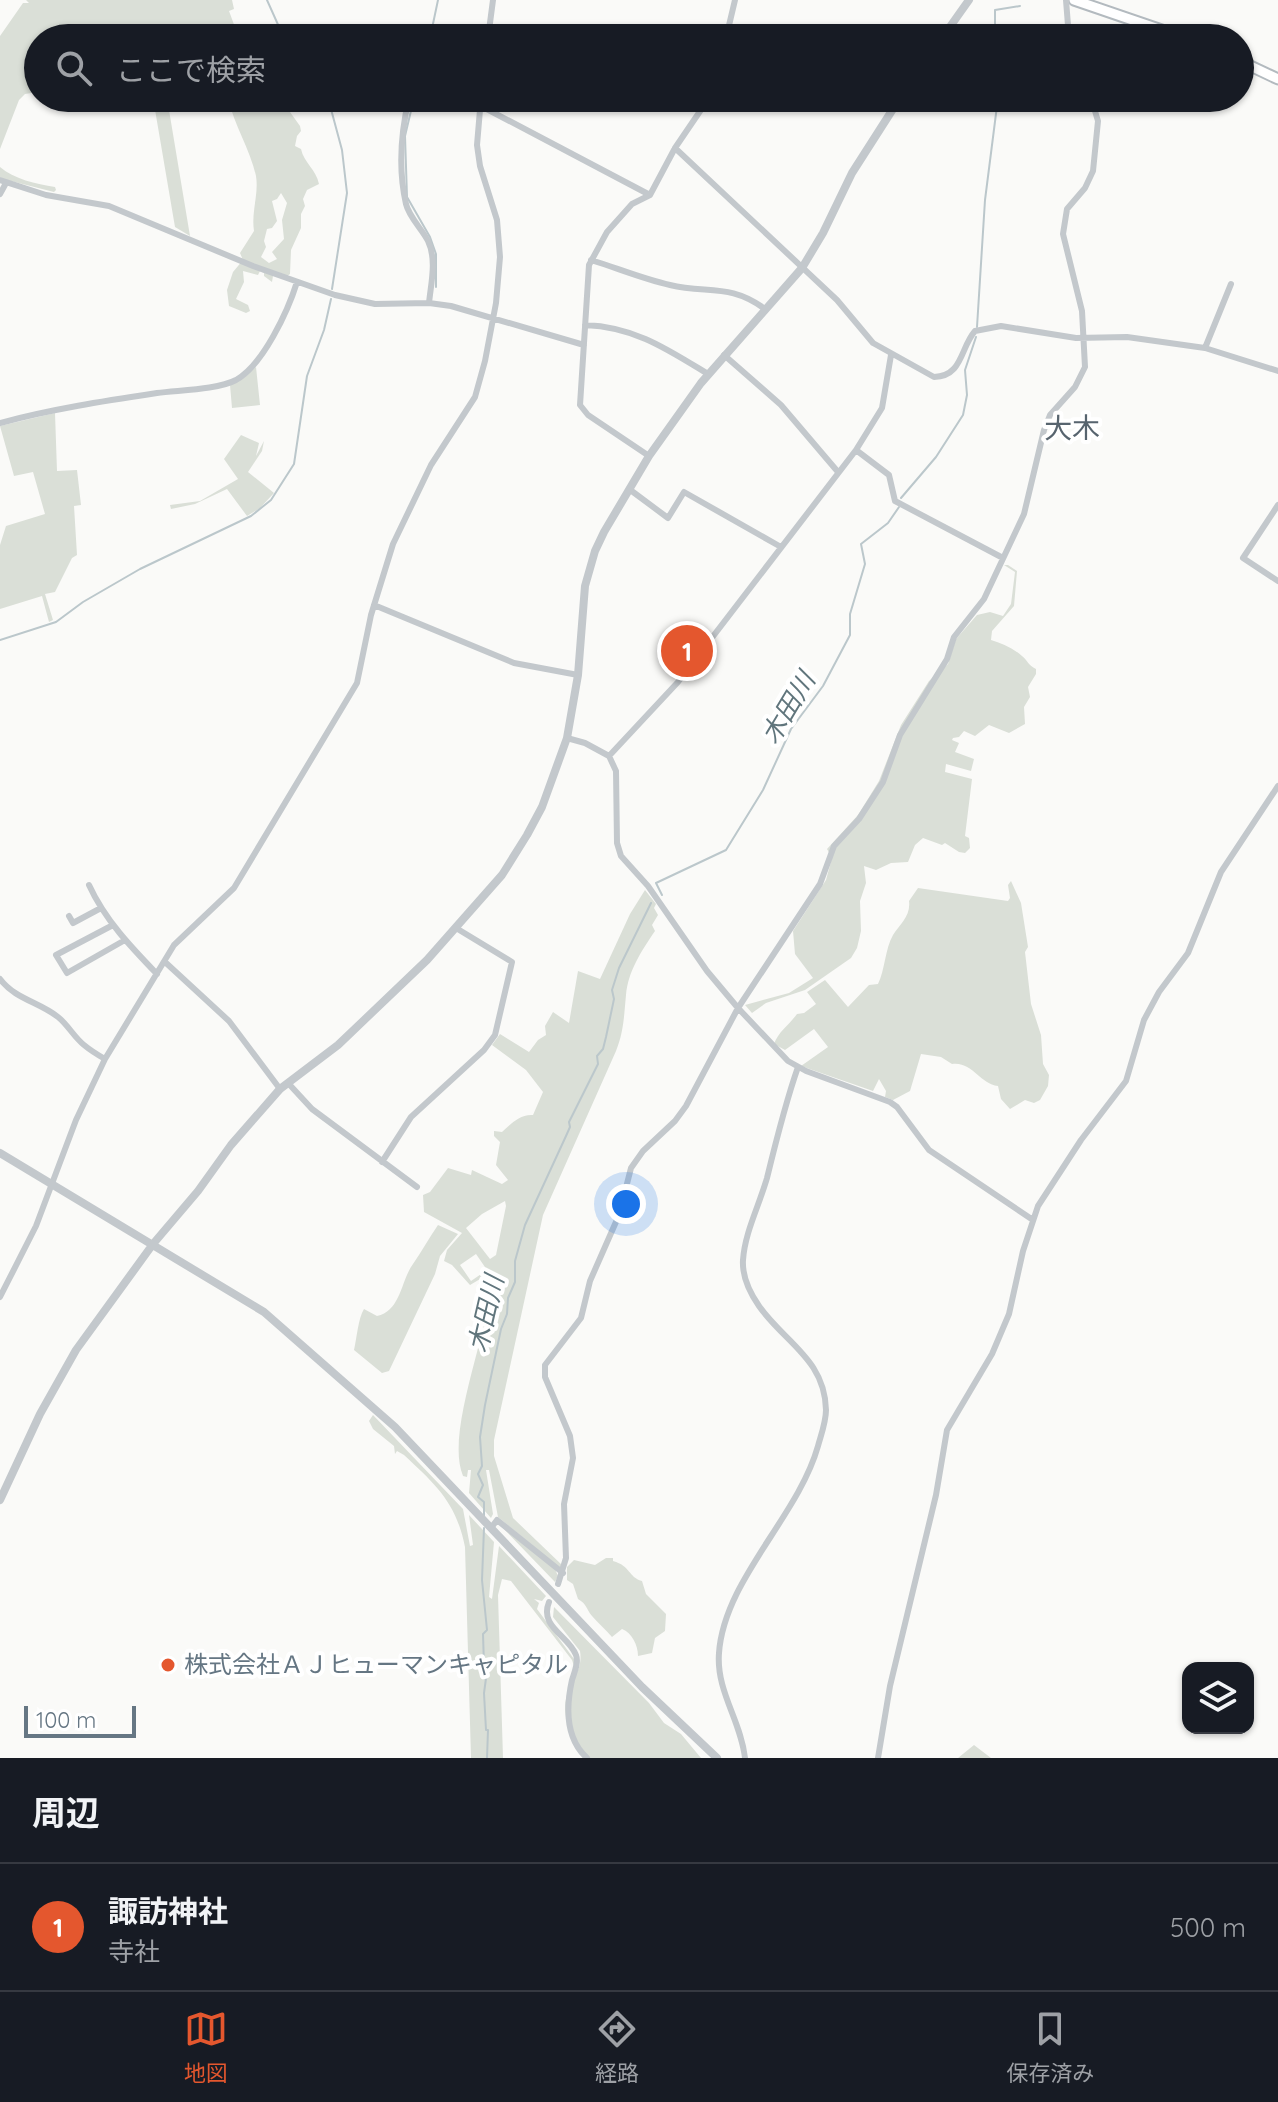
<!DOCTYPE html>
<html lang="ja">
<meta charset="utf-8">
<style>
:root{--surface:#171b24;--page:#20242c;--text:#f1f3f6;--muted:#9ea1a6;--line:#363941;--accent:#e4572e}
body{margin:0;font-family:Quicksand,"Noto Sans JP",sans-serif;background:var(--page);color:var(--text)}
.controls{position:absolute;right:24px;bottom:24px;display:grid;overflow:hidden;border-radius:16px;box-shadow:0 2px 6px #0004}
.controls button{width:72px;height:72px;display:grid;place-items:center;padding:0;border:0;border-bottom:2px solid var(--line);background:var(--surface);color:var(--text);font:40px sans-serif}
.scale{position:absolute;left:24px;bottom:20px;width:112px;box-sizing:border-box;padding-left:8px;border:4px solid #657683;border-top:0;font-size:22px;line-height:28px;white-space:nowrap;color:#657683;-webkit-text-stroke:6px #fff;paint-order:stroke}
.you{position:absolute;left:626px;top:1204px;width:28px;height:28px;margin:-20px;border:6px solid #fff;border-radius:50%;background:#1a73e8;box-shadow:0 0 0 12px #1a73e833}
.badge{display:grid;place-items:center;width:52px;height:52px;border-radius:50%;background:var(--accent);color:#fff;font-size:26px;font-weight:700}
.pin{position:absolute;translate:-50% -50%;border:4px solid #fff;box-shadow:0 2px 8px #0006}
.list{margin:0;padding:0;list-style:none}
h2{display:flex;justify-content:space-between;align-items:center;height:104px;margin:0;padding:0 32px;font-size:34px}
h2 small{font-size:26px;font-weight:400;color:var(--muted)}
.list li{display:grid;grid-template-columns:52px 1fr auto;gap:24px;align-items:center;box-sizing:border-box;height:128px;padding:0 32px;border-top:2px solid var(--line)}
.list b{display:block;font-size:30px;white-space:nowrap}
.list p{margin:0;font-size:26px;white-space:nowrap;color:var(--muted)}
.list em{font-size:26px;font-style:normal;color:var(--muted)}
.icon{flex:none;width:44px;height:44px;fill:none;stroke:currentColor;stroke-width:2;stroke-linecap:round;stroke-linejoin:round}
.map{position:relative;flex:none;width:1278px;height:1758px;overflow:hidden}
.search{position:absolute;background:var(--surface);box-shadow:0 2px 6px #0004;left:24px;right:24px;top:24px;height:88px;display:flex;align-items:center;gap:20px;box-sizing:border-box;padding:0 28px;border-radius:44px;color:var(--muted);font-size:30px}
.sheet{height:232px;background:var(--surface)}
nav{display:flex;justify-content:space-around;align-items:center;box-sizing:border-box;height:112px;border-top:2px solid var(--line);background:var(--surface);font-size:22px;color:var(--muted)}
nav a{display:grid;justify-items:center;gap:4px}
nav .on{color:var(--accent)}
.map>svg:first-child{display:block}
</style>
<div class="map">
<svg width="1278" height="1758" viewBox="0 0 1278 1758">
<rect width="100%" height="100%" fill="#fafaf8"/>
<path fill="#dadfd7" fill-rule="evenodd" d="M26 0H232L234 9 229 11 239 38H38V92L25 94 19 100 0 149V36L23 3H29Z
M153 98H167L190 236 175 227Z
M228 98H280L300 126 301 131 297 136 295 146 301 149C304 163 316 169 319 184L307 190 303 199 305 206 301 214V228L291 250 290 274 286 277 273 276 272 282 264 276V273L260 271 258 275 243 271 244 282 236 299 248 305 250 311 246 313 229 306 227 290 233 272 243 260 240 253 254 231C251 212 259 194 256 176 250 149 234 125 228 98ZM281 193 287 203 282 220 284 239 272 252 277 259 269 263 261 257 266 247 264 241 267 229 272 228 277 221 272 201 277 199Z
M0 167C14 179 36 184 55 187L56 190 54 192 3 179 0 177Z
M256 367 260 405 232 408 230 385Z
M55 413 57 471 77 470 81 505 74 506 77 555 72 558 55 592 45 594 53 620 49 622 42 596 0 609V545L6 526 45 514 33 472 14 476 0 426Z
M241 435 259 443 256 456 264 441 262 451 248 472 274 493 260 508 247 516 227 489 195 504 171 509 170 505 200 501 238 479 224 459Z
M1004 565H1008L1017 571 1014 606 992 631 991 640C1001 643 1013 648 1022 656 1028 661 1028 665 1036 669V674L1028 687 1030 697 1024 707 1025 724 1009 733 989 725 975 736 964 731 959 737 953 738 952 740 959 743 955 752 974 759 971 771 946 764 945 772 972 779 965 836 969 838 970 848 965 853 959 852 945 843 942 845 923 838 915 845 908 862 891 863 876 870 864 866 866 883 860 901 861 931 857 948 851 958 805 990 766 1003 752 1013 745 1005 789 993 813 978 795 954 793 931 826 880 832 858 827 849 858 815 879 781 901 725 929 681 948 664 956 639 977 615 990 612 1003 616 1011 604 1015 572Z
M1011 881 1021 903 1028 947 1025 952 1031 1004 1041 1035 1043 1064 1049 1075 1048 1086 1040 1100 1034 1103 1025 1100 1010 1109 1001 1099 998 1086C980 1084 972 1061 952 1064L941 1057 921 1054 910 1091 893 1100 885 1097 886 1091 879 1079 873 1091 801 1066 828 1047 814 1029 785 1050 774 1044C778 1032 790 1024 797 1014L804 1013 816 1004 807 992 825 980 848 1007 869 985 878 984C885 970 885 949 893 935 900 924 911 916 909 901L918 888 1008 901 1010 898 1008 885Z
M645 890 656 904 654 908 658 915 652 925 655 931C642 950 628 971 626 995 624 1015 624 1031 616 1051L543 1215 494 1440V1456L513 1518 562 1565 561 1569 498 1517 489 1470H486L493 1514 491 1518 469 1493 471 1470H468L467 1477 463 1476C444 1431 493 1324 492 1272L470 1285 452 1265 444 1261 447 1250 462 1233 424 1212 423 1195 430 1192 448 1168 471 1175 472 1170 502 1184 508 1180 496 1165 500 1142 494 1136V1131L502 1132C512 1123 520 1114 533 1115L543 1092 526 1070 492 1045 500 1034 529 1052 538 1040 546 1035 545 1026 553 1012 569 1023 578 971 600 979 630 914ZM505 1201 506 1206 496 1255 490 1259 466 1228 482 1214ZM476 1254 487 1270 471 1281 460 1265Z
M438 1225 458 1234 440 1256 435 1274 389 1371 382 1373 354 1350C357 1337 358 1319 364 1309L377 1316C401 1311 401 1280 413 1264 422 1251 429 1238 438 1225Z
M373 1415 463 1509 470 1546 473 1545 469 1515 494 1542 489 1597 492 1599 499 1546 546 1596 542 1601 534 1599 539 1603 537 1609 574 1659V1666L572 1660 511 1581 502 1579 498 1595 503 1758H471L465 1547C456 1502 436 1485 404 1455L397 1451 395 1454 394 1446 373 1429 369 1421Z
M500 1525 555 1569 558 1576 555 1582Z
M606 1558H613V1561C631 1566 628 1577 642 1581L646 1594 666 1614 665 1631 655 1638 652 1653 638 1656C638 1645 632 1633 622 1629L612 1637C606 1630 598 1623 592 1616 586 1609 587 1604 578 1599L573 1584 567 1580V1567L574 1560 595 1565Z
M554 1607 649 1703 664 1723 681 1734 701 1758H588C570 1731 556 1715 572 1682 578 1671 582 1664 580 1651L553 1617Z
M974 1745 991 1758H958Z"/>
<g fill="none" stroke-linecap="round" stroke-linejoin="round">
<path stroke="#bbc7cb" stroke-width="2" d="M267 0 284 38
M430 38 438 0
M995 38V10L1020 6
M328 98 342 150 347 193 332 289
M414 98 405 136 407 197 430 237 436 254V287
M977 327 985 200 998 98
M901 498 936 457 963 415 967 395 965 370 976 337
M0 640 56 622 83 602 140 569 251 516 271 500 294 464 307 376 324 330 331 299
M662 895 656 883 726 850 763 790 791 729 823 686 850 635V614L865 564 861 544 888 523 899 507
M484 1517V1502L478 1497 483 1485 478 1474 482 1466 480 1437 485 1405 501 1329 507 1314 508 1298 515 1282V1261L525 1225 566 1136 570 1127 569 1122 598 1064 597 1056 603 1049 606 1037 614 999 612 990 619 968 651 903
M484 1528 482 1580 487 1630 483 1634 484 1666 487 1671 484 1693 486 1730H488L487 1758"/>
<g stroke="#b3babf" stroke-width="13">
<path id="secondary" d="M1074 0 1185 38
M1240 61 1278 79"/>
</g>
<path stroke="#c3c8cc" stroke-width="6" d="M1066 0 1069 38
M488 38 493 0
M726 38 735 0
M409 98C401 132 398 169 406 204 409 217 422 229 428 241 437 260 431 283 429 303
M481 106 650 195
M675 148 837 300 873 343 934 377C963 376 960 348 975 331L1001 326 1076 338 1127 337 1205 348 1278 371
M0 180 46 195 109 206 253 266 335 295 375 304 429 303 451 306 584 345
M0 194 6 183
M591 260C617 268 643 279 670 285 707 294 730 283 765 309
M585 325C635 327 667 349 708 374
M1205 348 1231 284
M724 355 781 405 838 472
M0 423C52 409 104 401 157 393 179 390 217 390 236 380 263 365 288 311 297 282
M856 450 889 475 895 501 1003 558
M649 456 588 415 580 405 589 265 607 232 632 204 650 195 675 148 709 98
M629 489 668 518 684 492 781 547
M1278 505 1243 558 1278 581
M374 605 514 663 578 675
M567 738 585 743 609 756 616 771 617 843 621 856 648 886 707 971 738 1008 788 1061 806 1071 890 1102 897 1107 929 1150 1033 1220
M609 756 678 682 856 450 882 408 891 355
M89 885C105 920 131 947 157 974
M69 916 73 923 101 908
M113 925 56 955 67 973 125 940
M165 962 229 1021 280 1089
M0 979C15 999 39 1002 58 1017 68 1025 74 1037 84 1045 90 1050 98 1055 105 1059
M288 1083 312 1109 417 1187
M382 1162 411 1117 484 1050 495 1035 512 962 456 928
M0 1297 36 1226 76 1120 105 1059 174 945 234 888 357 683 371 615 393 544 431 465 475 397 485 361 496 303 500 257 497 220 480 166 477 145 481 98
M491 1528 497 1520 563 1573
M558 1584 566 1558 564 1504 573 1458 570 1436 545 1377V1365L581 1318 590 1281 619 1215 631 1168 643 1151 675 1121 686 1106 738 1008 820 884 834 846 859 819 883 782 900 735 947 659 954 637 984 599 1024 514 1044 430 1050 415 1075 387 1085 367 1082 311 1063 234 1067 209 1085 188 1093 171 1098 121 1091 98
M549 1602C539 1627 568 1635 576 1655 579 1663 574 1673 572 1680 566 1707 565 1738 587 1758
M745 1758C741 1721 716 1691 719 1653 724 1580 798 1517 818 1446 821 1435 826 1422 826 1410 825 1359 784 1342 759 1306 750 1293 742 1276 743 1260 745 1232 759 1206 767 1178 776 1141 785 1104 798 1067
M878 1758 890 1686 936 1495 947 1430 992 1354 1009 1314 1023 1251 1038 1206 1081 1140 1126 1081 1144 1020 1159 992 1188 953 1221 872 1278 786"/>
<path stroke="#c3c8cc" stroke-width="8" d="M942 38 969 0
M0 1153 264 1312 395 1427 642 1687 717 1758
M0 1500 40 1414 76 1350 153 1244 198 1191 231 1145 280 1089 338 1045 427 960 502 875 527 835 542 807 567 738 578 675 585 586 595 551 604 532 649 456 701 383 802 268 823 233 852 173 900 98"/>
<use href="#secondary" stroke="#fff" stroke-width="9"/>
</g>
<circle fill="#e4572e" stroke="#fff" stroke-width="3" cx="168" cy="1665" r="8"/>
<g text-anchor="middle" stroke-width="8" stroke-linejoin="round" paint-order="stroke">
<g font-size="24" fill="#657683" stroke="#fff" text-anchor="start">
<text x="184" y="1673">株式会社ＡＪヒューマンキャピタル</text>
</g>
<g font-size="26" font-style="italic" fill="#60757c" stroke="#fff">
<text transform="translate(788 708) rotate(-59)" y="9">木田川</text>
<text transform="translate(486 1314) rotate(-77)" y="9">木田川</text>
</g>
<g font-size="28" fill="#57646e" stroke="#fff">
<text x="1072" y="438">大木</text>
</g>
</g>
</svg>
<div class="controls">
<button><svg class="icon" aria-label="layers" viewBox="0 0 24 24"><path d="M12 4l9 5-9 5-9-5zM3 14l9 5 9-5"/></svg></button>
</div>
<div class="scale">100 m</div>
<div class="you"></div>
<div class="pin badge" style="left:687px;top:651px">1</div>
<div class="search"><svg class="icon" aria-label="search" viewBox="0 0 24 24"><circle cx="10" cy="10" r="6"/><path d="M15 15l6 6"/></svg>ここで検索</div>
</div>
<section class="sheet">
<h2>周辺<small></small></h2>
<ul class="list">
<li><span class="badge">1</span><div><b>諏訪神社</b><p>寺社</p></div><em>500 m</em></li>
</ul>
</section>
<nav>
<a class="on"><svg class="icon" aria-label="map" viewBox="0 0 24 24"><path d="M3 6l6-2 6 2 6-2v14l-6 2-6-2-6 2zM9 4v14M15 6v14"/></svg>地図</a>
<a><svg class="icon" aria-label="directions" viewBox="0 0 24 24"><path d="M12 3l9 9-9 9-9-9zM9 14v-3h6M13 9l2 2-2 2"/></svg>経路</a>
<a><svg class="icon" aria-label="saved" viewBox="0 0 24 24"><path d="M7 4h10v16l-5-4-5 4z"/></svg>保存済み</a>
</nav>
